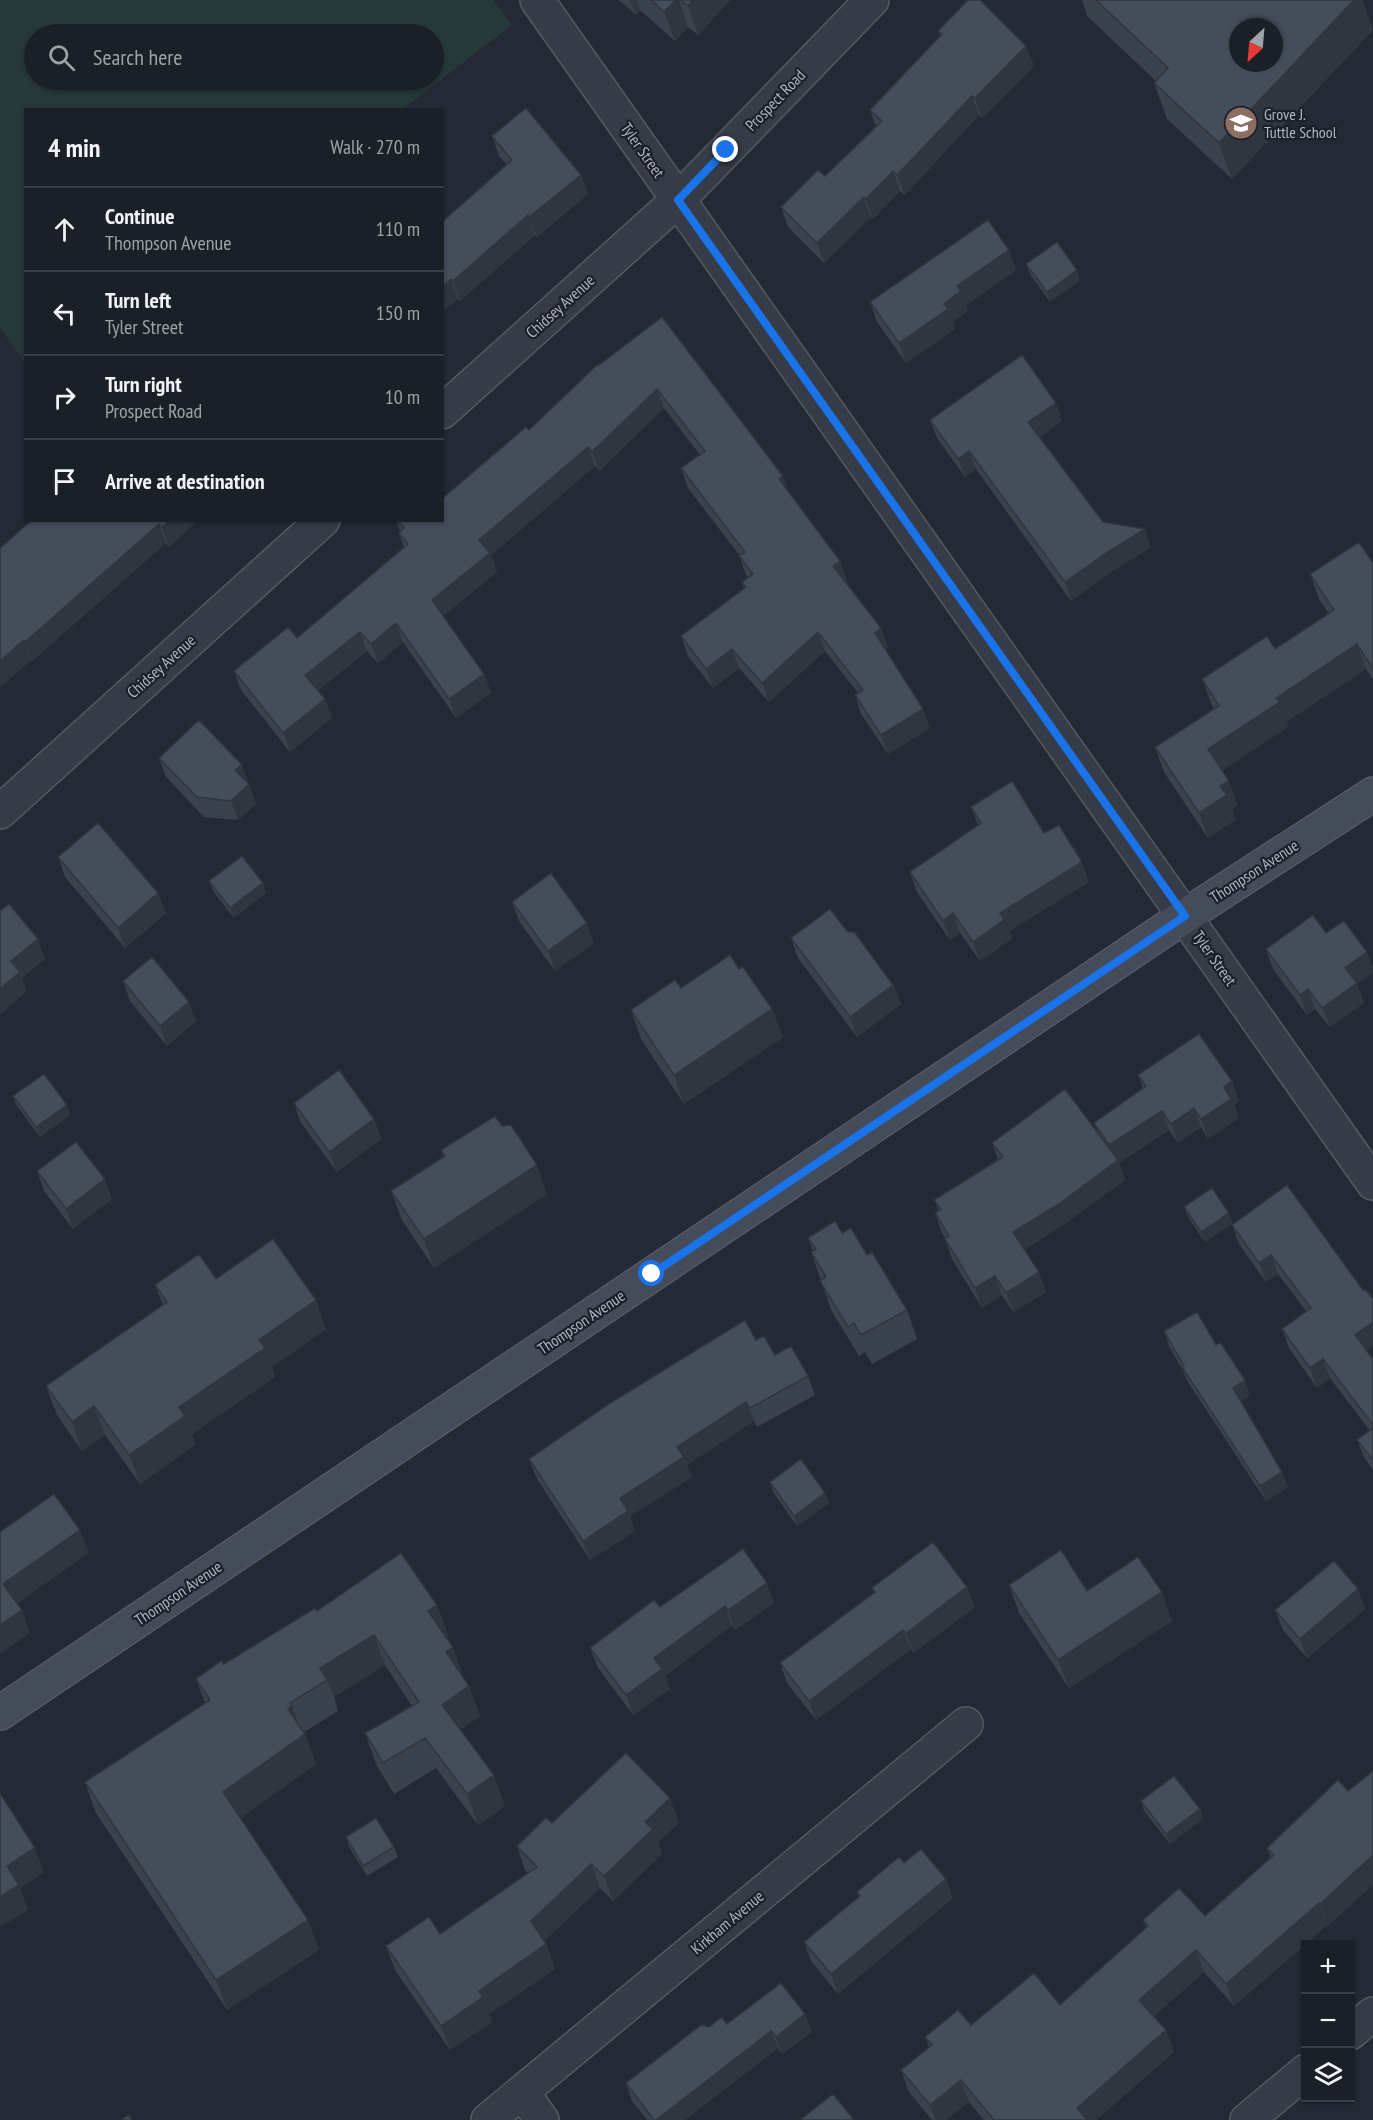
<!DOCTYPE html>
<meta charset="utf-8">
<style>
:root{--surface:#1a2028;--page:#232830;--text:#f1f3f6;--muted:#9fa3a8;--line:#383e45}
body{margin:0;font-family:"PT Sans Narrow",sans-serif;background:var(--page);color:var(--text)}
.controls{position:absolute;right:18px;bottom:18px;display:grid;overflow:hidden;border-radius:0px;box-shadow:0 2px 4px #0004}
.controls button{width:54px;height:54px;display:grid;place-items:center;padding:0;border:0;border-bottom:2px solid var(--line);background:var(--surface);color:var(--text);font:30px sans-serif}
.compass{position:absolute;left:1229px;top:18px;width:54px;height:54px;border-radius:50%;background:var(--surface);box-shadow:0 2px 4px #0004;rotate:206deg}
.stop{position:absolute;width:18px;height:18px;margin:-14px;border:4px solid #1a73e8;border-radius:50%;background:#fff}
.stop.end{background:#1a73e8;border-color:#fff;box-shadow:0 2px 6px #0008}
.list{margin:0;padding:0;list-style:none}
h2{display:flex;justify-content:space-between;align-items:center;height:78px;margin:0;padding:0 24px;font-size:26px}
h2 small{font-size:20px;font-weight:400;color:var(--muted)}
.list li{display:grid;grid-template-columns:39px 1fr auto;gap:18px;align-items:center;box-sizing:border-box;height:84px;padding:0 24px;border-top:2px solid var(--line)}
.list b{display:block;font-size:22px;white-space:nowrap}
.list p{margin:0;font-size:20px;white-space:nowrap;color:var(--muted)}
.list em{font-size:20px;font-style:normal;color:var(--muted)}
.icon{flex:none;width:33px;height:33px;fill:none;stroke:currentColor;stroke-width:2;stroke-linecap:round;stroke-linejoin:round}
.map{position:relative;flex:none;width:1373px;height:2120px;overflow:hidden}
.search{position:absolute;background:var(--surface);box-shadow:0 2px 4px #0004;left:24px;top:24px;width:420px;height:66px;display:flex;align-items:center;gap:15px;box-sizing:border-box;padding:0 21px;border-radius:33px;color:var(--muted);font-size:22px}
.panel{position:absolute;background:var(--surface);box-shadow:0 2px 4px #0004;left:24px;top:108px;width:420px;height:414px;border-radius:0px}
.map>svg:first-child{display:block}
</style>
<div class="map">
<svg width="1373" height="2120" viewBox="0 0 1373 2120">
<rect width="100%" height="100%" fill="#232a36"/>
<path fill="#273839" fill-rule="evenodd" d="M0 0H493L512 25 403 109 26 110 25 362 0 328ZM34 34H434V80H34Z"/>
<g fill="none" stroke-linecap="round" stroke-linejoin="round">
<g stroke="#535a64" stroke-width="36">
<path id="street" d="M537 0 1373 1183
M442 412 678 200 872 0
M0 812 323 520
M1350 2033 1373 2014
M522 2092 542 2120
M488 2120 966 1724
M1247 2120 1306 2071"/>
</g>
<g stroke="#535a64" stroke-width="36">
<path id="secondary" d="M0 1713 1185 916 1373 794"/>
</g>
<use href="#street" stroke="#363c47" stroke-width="33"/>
<use href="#secondary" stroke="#444b59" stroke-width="33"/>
</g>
<path fill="#3a424d" d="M619 0H730L698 35 688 27 675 41 640 10 636 15Z
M1082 0H1362L1373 30 1232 179 1167 119 1154 83 1156 81 1087 16Z
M938 31 1026 46 1034 66 982 118 979 115 905 195 900 191 873 219 871 217 824 263 788 227 781 207 825 176 876 127 870 110 940 36Z
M492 136 581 175 588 194 537 237 535 235 460 301 458 299 442 312V222L507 165 499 156Z
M1009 250 1016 270 966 305 968 311 953 322 955 329 906 363 877 322 870 302Z
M1026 264 1080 280 1050 302 1030 274Z
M662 317 790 494 847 580 845 582 881 628 888 647 885 649 930 728 888 754 861 714 855 695 858 693 825 651 769 702 739 668 713 688 688 656 681 636 744 588 742 582 748 577 746 575 739 556H740L688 488 681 468 700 455 664 408 599 471 595 466 491 555 497 572 443 616 484 674 491 693 456 718 403 642 378 663 367 651 318 690 325 699 332 718 290 752 241 690 234 671 297 638 404 547 399 533 400 531 396 520H442L444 497 529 430 599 365Z
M930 420 1062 421 1040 437 1103 522 1151 547 1111 572 1071 601 976 469 965 477 937 438Z
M32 520H198L169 547 166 543 32 661 31 660 0 687Z
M1373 563V680L1366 669 1286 722 1288 727 1222 770 1238 805 1232 809 1235 820 1208 838 1164 772 1155 747 1214 709 1211 703 1202 679 1275 649 1329 614 1319 599 1310 574Z
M159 758 242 765 256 804 238 820 204 817 166 777Z
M971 807 1044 833 1089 882 1009 931 1012 939 980 961 960 933 950 940 917 892 910 872 978 825Z
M58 857 158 893 166 913 125 948 65 877Z
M209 881 266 893 234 918 213 891Z
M512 902 594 943 555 971 519 921Z
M847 931 893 985 901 1004 857 1037 798 958 791 938Z
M1266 949 1357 984 1364 1003 1330 1027 1315 1009 1307 1015 1273 969Z
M123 981 196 1021 167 1046 130 1001Z
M681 988 783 1037 684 1104 641 1039 631 1010Z
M1138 1075 1232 1081 1239 1101 1234 1105 1239 1118 1208 1139 1201 1127 1178 1143 1169 1130 1119 1163 1125 1180 1066 1223 1024 1250 1046 1292 1013 1312 1002 1295 982 1308 952 1259 945 1239H946L942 1233 935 1213 939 1211 934 1200 998 1159 992 1143 1098 1132 1094 1123 1143 1088Z
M13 1096 67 1105 70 1115 40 1137 17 1106Z
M294 1103 374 1119 381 1139 337 1172 301 1123Z
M441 1150 547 1194 434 1268 402 1220 391 1191 443 1157Z
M37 1171 112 1199 73 1229 44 1191Z
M1287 1185 1367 1351 1373 1359V1470L1365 1459 1357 1440 1370 1431 1330 1378 1317 1388 1289 1348 1282 1329 1306 1311 1278 1274 1266 1282 1239 1244 1232 1225Z
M1184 1207 1233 1223 1205 1242 1188 1217Z
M842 1233 867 1255 907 1310 917 1339 872 1364 865 1352 859 1356 831 1310 811 1252 813 1251 808 1238Z
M216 1279 326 1329 272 1367 275 1377 192 1434 195 1445 140 1484 105 1435 82 1451 57 1415 46 1386 163 1305 155 1285Z
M1164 1331 1216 1345 1250 1395 1241 1401 1288 1487 1266 1501 1188 1382 1183 1371 1169 1346Z
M756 1340 775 1355 808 1376 815 1395 757 1427 754 1421 687 1465 692 1477 630 1516 635 1531 590 1560 537 1479 529 1459Z
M770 1482 825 1493 829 1503 797 1526 773 1492Z
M1009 1585 1087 1591 1172 1621 1069 1688 1019 1613Z
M872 1588 975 1607 913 1653 911 1649 816 1720 787 1683 780 1663 874 1593Z
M1358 1589 1365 1609 1307 1658 1283 1630 1275 1610Z
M774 1603 735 1630 732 1625 665 1676 670 1689 633 1715 598 1668 590 1648 660 1607Z
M437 1605 448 1635 446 1637 464 1678 469 1686 480 1716 460 1730 505 1806 478 1825 436 1768 394 1794 376 1764 365 1733 412 1706 385 1665 334 1697 338 1711 304 1732 316 1764 240 1818 308 1920 319 1950 227 2010 96 1813 85 1782 205 1703 196 1679 224 1664 317 1611Z
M1338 1780 1328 1926 1327 1925 1234 2006 1204 1972 1154 2016 1166 2030 1174 2052 1096 2120H984L969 2102 946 2120H932L909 2092 901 2070 929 2047 925 2037 971 2025 1060 2005 1146 1928 1143 1920 1205 1916 1271 1858 1267 1848Z
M1141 1801 1200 1809 1203 1819 1170 1844 1144 1811Z
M552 1823H679L658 1842 662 1854 613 1901 600 1888 544 1941 546 1944 555 1969 489 2014 492 2022 450 2050 395 1970 386 1946 440 1934 528 1873 525 1870 517 1846Z
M346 1837 394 1847 398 1857 367 1876 349 1847Z
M904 1863 953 1898 838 1994 811 1961 804 1942 859 1897 857 1892Z
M805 2014 812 2032 782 2054 778 2048 685 2120H647L632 2101 626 2083 709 2027 727 2024Z"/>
<path fill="#30363f" d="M630 0H637L640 10 636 15Z
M676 0H679L688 27 675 41 664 12Z
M693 0H730L698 35 688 6Z
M1354 0H1362L1373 30 1232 179 1219 143Z
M1026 46 1034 66 982 118 975 98Z
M972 96 979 115 905 195 897 175Z
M893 171 900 191 873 219 866 199Z
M581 175 588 194 537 237 529 217Z
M864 197 871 217 824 263 817 243Z
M528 215 535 235 460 301 453 281Z
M1009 250 1016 270 966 305 968 311 953 322 955 329 906 363 899 343 944 304 957 286Z
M1077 270 1080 280 1050 302 1047 292Z
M451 279 458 299 442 312V287Z
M657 389 664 408 599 471 592 452Z
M1056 403 1062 421 1035 440 1028 422Z
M588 447 595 466 491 555 497 572 439 619 432 600 479 540Z
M969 451 976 469 965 477 958 459Z
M783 476 790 495 779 479Z
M170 520H198L169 547 162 527Z
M159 524 166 543 32 661 25 642Z
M1145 529 1151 547 1111 572 1071 601 1065 582 1105 554Z
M840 561 847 580 840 585 833 566Z
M396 623 403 642 378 663 371 644Z
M881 628 888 647 881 652 875 633Z
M360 632 367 651 312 694 305 675Z
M818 632 825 651 769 702 762 683Z
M24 640 31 660 0 687V661Z
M1357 644 1366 669 1286 722 1288 727 1217 774 1208 749 1276 698Z
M732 649 739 668 713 688 706 669Z
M484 674 491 693 456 718 449 699Z
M325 699 332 718 290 752 283 733Z
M923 709 930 728 888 754 881 735Z
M242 765 256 804 238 820 231 801 235 770Z
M1229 781 1238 805 1232 809 1235 820 1208 838 1199 813 1220 786Z
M1082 862 1089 882 1009 931 1012 939 980 961 973 942 1000 913Z
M263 883 266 893 234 918 230 908Z
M158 893 166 913 125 948 118 928Z
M953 913 960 933 950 940 943 921Z
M587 923 594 943 555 971 548 951Z
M38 939 45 959 22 978 27 991 0 1015V989L11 961Z
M1367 952 1373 967V973L1357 984 1364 1003 1330 1027 1322 1008 1345 968Z
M893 985 901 1004 857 1037 850 1017Z
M1308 989 1315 1009 1307 1015 1300 995Z
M189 1002 196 1021 167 1046 160 1026Z
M772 1009 783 1037 684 1104 674 1075Z
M1232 1081 1239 1101 1234 1105 1239 1118 1208 1139 1201 1119 1224 1087Z
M67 1105 70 1115 40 1137 36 1127Z
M1194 1108 1201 1127 1178 1143 1171 1124Z
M1162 1111 1169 1130 1119 1163 1125 1180 1066 1223 1021 1252 1013 1232 1115 1162 1109 1145Z
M374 1119 381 1139 337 1172 329 1152Z
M537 1165 547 1194 434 1268 424 1239Z
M105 1179 112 1199 73 1229 66 1209Z
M1229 1213 1233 1223 1205 1242 1201 1232Z
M1271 1255 1278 1274 1266 1282 1259 1263Z
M1039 1272 1046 1292 1013 1312 1006 1293Z
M995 1276 1002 1295 982 1308 975 1288Z
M316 1300 326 1329 272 1367 275 1377 192 1434 195 1445 140 1484 129 1455 179 1407 259 1340Z
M1373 1322V1346L1362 1354 1355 1335Z
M1323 1359 1330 1378 1317 1388 1310 1368Z
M1245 1380 1250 1395 1238 1403 1233 1388Z
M746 1402 754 1421 687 1465 692 1477 630 1516 635 1531 590 1560 583 1541 620 1498 677 1447Z
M94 1406 105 1435 82 1451 72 1422Z
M1282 1472 1288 1487 1266 1501 1260 1486Z
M825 1493 829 1503 797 1526 794 1516Z
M80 1530 89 1553 12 1607 3 1584Z
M767 1583 774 1603 735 1630 728 1610Z
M967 1587 975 1607 913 1653 906 1633Z
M1358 1589 1365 1609 1307 1658 1300 1639Z
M1162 1592 1172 1621 1069 1688 1058 1660Z
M437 1605 448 1635 439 1641 428 1611Z
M725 1606 732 1625 665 1676 670 1689 633 1715 626 1695 654 1658Z
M22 1610 30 1633 0 1654V1625Z
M903 1630 911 1649 816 1720 809 1701Z
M374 1635 385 1665 334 1697 327 1680 320 1668Z
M453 1647 464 1678 457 1683 446 1652Z
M469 1686 480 1716 453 1735 442 1705Z
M292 1706 303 1736 305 1734 316 1764 234 1823 223 1792 288 1709Z
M494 1775 505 1806 478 1825 467 1794Z
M670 1798 679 1823 658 1842 662 1854 613 1901 604 1876 645 1822Z
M1200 1809 1203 1819 1170 1844 1166 1834Z
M35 1848 44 1873 20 1888 28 1910 0 1927V1897L7 1866Z
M1373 1855V1885L1328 1926 1320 1904Z
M591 1864 600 1888 539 1946 531 1921Z
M946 1879 953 1898 838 1994 831 1974Z
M1319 1903 1327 1925 1234 2006 1226 1984Z
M308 1920 319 1950 227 2010 216 1980Z
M546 1944 555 1969 489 2014 492 2022 450 2050 441 2026 479 1991Z
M1196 1950 1204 1972 1147 2022 1139 2000Z
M805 2014 812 2032 782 2054 776 2037Z
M1166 2030 1174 2052 1096 2120H1082L1077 2108Z
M771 2031 778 2048 685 2120H656Z
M961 2080 969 2102 946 2120H935L930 2105Z"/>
<path fill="#444d5a" stroke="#30363f" stroke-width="1.5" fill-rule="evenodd" d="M651 0H676L664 12Z
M680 0H693L688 6Z
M968 0H980L1026 46 975 98 972 96 897 175 893 171 866 199 864 197 817 243 781 207 818 170 825 176 882 121 870 110 942 34 938 31Z
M1096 0H1354L1219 143 1154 83 1168 68ZM1238 27H1274V63H1238Z
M526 108 581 175 529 217 528 215 453 281 451 279 442 287V222L512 160 492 136Z
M988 220 1009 250 957 286 961 291 944 304 948 309 899 343 870 302Z
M1057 242 1077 270 1047 292 1026 264Z
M662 317 783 476 779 479 840 561 833 566 881 628 875 633 923 709 881 735 855 695 863 690 818 632 762 683 732 649 706 669 681 636 746 587 742 582 753 574 739 556 745 552 681 468 705 451 657 389 592 452 588 447 479 540 490 553 432 600 484 674 449 699 396 623 371 644 360 632 305 675 325 699 283 733 234 671 288 627 297 638 408 544 399 533 404 528 397 520H442V495L444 497 526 427 529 430 598 364 599 365Z
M1022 355 1056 403 1028 422 1103 522 1145 529 1105 554 1065 582 969 451 958 459 930 420Z
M32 520H170L162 527 159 524 25 642 24 640 0 661V548Z
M1359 542 1373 563V669L1357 644 1276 698 1280 702 1208 749 1229 781 1220 786 1227 795 1199 813 1155 747 1219 706 1202 679 1267 636 1275 649 1334 610 1310 574Z
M199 720 242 765 235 770 249 784 231 801 197 797 159 758Z
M1012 781 1044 833 1059 825 1082 862 1000 913 1004 920 973 942 953 913 943 921 910 872 981 823 971 807Z
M98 823 158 893 118 928 58 857Z
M242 856 263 883 230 908 209 881Z
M551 873 587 923 548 951 512 902Z
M9 904 38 939 11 961 20 972 0 989V911Z
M830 909 847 931 855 933 893 985 850 1017 791 938Z
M1313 915 1326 933 1344 921 1367 952 1345 968 1357 983 1322 1008 1308 989 1300 995 1266 949Z
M730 955 739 969 743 967 772 1009 674 1075 631 1010 675 980 681 988Z
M152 957 189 1002 160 1026 123 981Z
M1199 1034 1232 1081 1224 1087 1231 1099 1201 1119 1194 1108 1171 1124 1162 1111 1109 1145 1094 1123 1146 1086 1138 1075Z
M339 1070 374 1119 329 1152 294 1103Z
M44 1074 67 1105 36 1127 13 1096Z
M1065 1089 1118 1160 1059 1204 1013 1232 1039 1272 1006 1293 995 1276 975 1288 945 1239 949 1236 935 1213 941 1209 934 1200 1003 1157 992 1143Z
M495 1116 502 1126 511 1125 537 1165 424 1239 391 1191 445 1156 441 1150Z
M76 1142 105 1179 66 1209 37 1171Z
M1287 1185 1363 1290 1365 1289 1373 1299V1322L1355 1335 1373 1359V1425L1323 1359 1310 1368 1282 1329 1311 1308 1271 1255 1259 1263 1232 1225Z
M1212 1188 1229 1213 1201 1232 1184 1207Z
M835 1221 842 1233 851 1228 867 1255 872 1252 907 1310 861 1335 854 1323 848 1327 820 1281 826 1277 811 1252 816 1249 808 1238Z
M273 1239 316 1300 259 1340 265 1348 179 1407 185 1416 129 1455 94 1406 72 1422 46 1386 167 1302 155 1285 199 1254 216 1279Z
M1197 1312 1216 1345 1220 1342 1245 1380 1233 1388 1282 1472 1260 1486 1182 1367 1184 1366 1164 1331Z
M745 1320 756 1340 764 1336 775 1355 791 1346 808 1376 750 1408 746 1402 677 1447 684 1457 620 1498 628 1511 583 1541 529 1459 612 1402Z
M1373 1428V1460L1357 1440Z
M801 1459 825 1493 794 1516 770 1482Z
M54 1494 80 1530 3 1584 22 1610 0 1625V1532Z
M933 1542 967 1587 906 1633 903 1630 809 1701 780 1663 875 1592 872 1588Z
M743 1549 767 1583 728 1610 725 1606 654 1658 662 1669 626 1695 590 1648 654 1600 660 1607Z
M1061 1550 1087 1591 1138 1557 1162 1592 1058 1660 1009 1585Z
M401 1553 437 1605 428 1611 453 1647 446 1652 469 1686 442 1705 494 1775 467 1794 425 1738 383 1763 365 1733 419 1702 374 1635 320 1668 327 1680 290 1703 292 1706 288 1709 305 1734 223 1792 308 1920 216 1980 85 1782 210 1700 196 1679 221 1661 224 1664 315 1608 317 1611Z
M1334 1561 1358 1589 1300 1639 1275 1610Z
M626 1753 670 1798 645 1822 653 1829 604 1876 591 1864 531 1921 546 1944 479 1991 483 1997 441 2026 386 1946 429 1917 440 1934 537 1867 517 1846 546 1818 552 1823Z
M1373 1771V1855L1320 1904 1319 1903 1226 1984 1196 1950 1139 2000 1166 2030 1077 2108 1087 2120H994L961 2080 930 2105 901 2070 932 2045 925 2037 958 2010 971 2025 1034 1973 1060 2005 1148 1926 1143 1920 1179 1888 1205 1916 1274 1855 1267 1848 1338 1780 1348 1791Z
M1174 1776 1200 1809 1166 1834 1141 1801Z
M0 1793 35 1848 7 1866 19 1885 0 1897Z
M376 1818 394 1847 363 1866 346 1837Z
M921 1849 946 1879 831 1974 804 1942 860 1896 857 1892 899 1857 904 1863Z
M781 1983 805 2014 776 2037 771 2031 656 2120H654L626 2083 701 2025 709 2027 722 2017 727 2024Z
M833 2094 854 2120H800Z
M128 2115 132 2120H121Z"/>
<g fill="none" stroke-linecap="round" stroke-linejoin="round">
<path stroke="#1a73e8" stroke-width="8" d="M652 1274 1185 916 678 200 726 150"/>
</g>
<defs>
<g id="school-disc" transform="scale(1.725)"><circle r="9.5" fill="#8d6e63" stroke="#1b212b"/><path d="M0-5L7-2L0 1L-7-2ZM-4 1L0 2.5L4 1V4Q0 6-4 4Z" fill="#fff"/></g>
</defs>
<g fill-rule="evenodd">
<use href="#school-disc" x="1241" y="123"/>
</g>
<g text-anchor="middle" stroke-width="4.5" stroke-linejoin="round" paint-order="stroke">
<g font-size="16" fill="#b0b7c3" stroke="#1b212b">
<text transform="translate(775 100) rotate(-46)" y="6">Prospect Road</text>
<text transform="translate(643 150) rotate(55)" y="6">Tyler Street</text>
<text transform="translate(560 306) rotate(-42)" y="6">Chidsey Avenue</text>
<text transform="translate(161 666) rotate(-42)" y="6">Chidsey Avenue</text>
<text transform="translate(1254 871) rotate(-33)" y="6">Thompson Avenue</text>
<text transform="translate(1215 958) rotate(55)" y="6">Tyler Street</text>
<text transform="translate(581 1322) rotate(-34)" y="6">Thompson Avenue</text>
<text transform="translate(178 1593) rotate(-34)" y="6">Thompson Avenue</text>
<text transform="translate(727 1922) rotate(-40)" y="6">Kirkham Avenue</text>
</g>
<g font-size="16" fill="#b0b7c3" stroke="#1b212b" text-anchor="start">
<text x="1264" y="120">Grove J.<tspan x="1264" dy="18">Tuttle School</tspan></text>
</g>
</g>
</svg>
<div class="controls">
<button>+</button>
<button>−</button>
<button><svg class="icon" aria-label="layers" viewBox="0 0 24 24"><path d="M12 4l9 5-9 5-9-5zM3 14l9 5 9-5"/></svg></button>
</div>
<svg class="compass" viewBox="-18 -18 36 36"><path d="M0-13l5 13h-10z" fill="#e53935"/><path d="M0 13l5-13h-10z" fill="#9fa3a8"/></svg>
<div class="stop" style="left:652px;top:1274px"></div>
<div class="stop end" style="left:726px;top:150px"></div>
<div class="search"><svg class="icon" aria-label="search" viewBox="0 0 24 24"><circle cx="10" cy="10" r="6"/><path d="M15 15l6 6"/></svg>Search here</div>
<section class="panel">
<h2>4 min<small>Walk · 270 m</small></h2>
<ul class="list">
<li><svg class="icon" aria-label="ahead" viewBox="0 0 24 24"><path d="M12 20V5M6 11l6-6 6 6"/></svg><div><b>Continue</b><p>Thompson Avenue</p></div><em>110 m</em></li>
<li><svg class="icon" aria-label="left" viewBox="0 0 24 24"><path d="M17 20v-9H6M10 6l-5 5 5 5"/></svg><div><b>Turn left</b><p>Tyler Street</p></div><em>150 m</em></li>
<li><svg class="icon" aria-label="right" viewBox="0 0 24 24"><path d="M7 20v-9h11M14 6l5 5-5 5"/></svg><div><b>Turn right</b><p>Prospect Road</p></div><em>10 m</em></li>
<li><svg class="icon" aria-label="arrive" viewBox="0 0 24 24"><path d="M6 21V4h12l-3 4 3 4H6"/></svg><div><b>Arrive at destination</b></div></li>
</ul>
</section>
</div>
